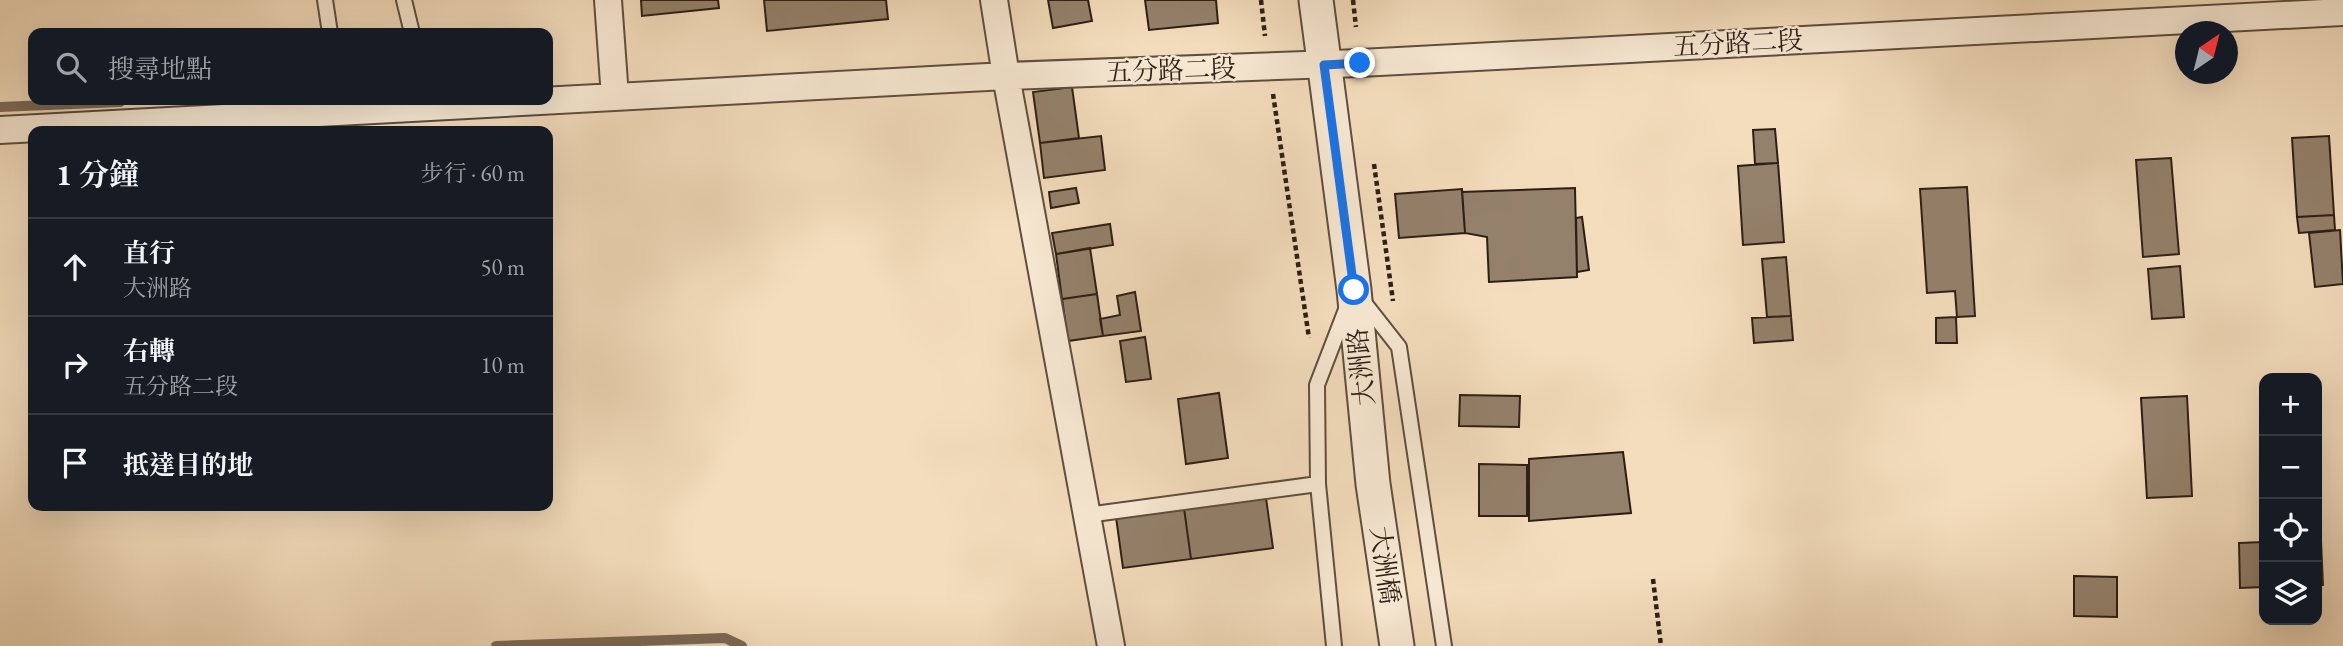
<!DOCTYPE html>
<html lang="zh-TW">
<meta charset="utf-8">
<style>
:root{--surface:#171b24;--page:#20242c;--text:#f1f3f6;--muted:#9ea1a6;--line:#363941}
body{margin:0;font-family:"EB Garamond","Noto Serif TC",serif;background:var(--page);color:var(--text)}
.controls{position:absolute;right:21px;bottom:21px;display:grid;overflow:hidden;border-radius:14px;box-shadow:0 7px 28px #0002}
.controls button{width:63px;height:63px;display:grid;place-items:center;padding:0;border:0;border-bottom:2px solid var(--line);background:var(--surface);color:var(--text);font:35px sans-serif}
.compass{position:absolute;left:2175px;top:21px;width:63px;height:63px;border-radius:50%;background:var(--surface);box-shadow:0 7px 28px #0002;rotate:35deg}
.stop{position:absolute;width:21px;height:21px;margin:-16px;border:5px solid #1a73e8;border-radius:50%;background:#fff}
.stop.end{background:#1a73e8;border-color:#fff;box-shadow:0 2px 7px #0008}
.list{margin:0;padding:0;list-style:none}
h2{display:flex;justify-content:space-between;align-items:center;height:91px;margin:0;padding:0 28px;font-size:30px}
h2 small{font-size:23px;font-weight:400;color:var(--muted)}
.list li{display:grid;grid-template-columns:46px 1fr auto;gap:21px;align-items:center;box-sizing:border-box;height:98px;padding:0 28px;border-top:2px solid var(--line)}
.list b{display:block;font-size:26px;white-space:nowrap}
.list p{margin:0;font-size:23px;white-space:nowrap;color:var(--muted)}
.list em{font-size:23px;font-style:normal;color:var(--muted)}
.icon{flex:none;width:38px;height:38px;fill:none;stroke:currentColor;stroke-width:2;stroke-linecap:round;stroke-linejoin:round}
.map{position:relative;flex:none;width:2343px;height:646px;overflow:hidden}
.search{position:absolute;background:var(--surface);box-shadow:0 7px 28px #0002;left:28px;top:28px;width:525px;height:77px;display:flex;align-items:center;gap:18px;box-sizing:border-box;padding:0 24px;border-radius:14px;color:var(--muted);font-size:26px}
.panel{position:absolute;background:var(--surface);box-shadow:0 7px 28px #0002;left:28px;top:126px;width:525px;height:385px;border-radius:14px}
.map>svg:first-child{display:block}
</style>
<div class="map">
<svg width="2343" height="646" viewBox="0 0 2343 646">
<rect width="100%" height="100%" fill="#f4ddbd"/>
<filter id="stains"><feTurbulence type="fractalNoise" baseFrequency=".00286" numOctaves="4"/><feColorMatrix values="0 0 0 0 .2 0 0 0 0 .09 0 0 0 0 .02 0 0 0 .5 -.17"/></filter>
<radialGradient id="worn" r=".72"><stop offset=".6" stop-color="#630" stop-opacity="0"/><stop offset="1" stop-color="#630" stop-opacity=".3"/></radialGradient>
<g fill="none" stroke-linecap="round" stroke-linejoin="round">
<path stroke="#7c6a58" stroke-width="10" d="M0 107 120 102
M496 646 725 638 742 646"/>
</g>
<path fill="#94816c" stroke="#2d1e15" stroke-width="2" d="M641 0H718L719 8 642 16Z
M764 0H886L888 19 767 31Z
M1048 0H1088L1092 21 1053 28Z
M1145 0H1216L1218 23 1149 30Z
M1072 87 1079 138 1040 143 1033 92Z
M1775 129 1778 163 1755 164 1753 130Z
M1101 136 1105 170 1044 178 1040 143Z
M2329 136 2334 215 2297 217 2292 138Z
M2171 158 2179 254 2143 257 2136 160Z
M1778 163 1784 242 1743 245 1738 166Z
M1967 187 1975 316 1957 317 1955 291 1927 293 1920 189Z
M1076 188 1079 203 1051 208 1049 192Z
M1575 188 1577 277 1489 282 1487 237 1465 233 1462 192Z
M1462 189 1465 233 1399 238 1395 194Z
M2334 215 2335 230 2299 233 2297 217Z
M1582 217 1589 270 1577 272 1576 218Z
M1110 224 1113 245 1056 254 1052 233Z
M2340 230 2343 284 2315 287 2309 233Z
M1090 248 1097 294 1062 299 1056 254Z
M1786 257 1791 316 1767 317 1762 259Z
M2180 266 2184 317 2152 319 2148 269Z
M1135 292 1141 331 1103 336 1100 319 1120 315 1117 296Z
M1097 294 1103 336 1068 341 1062 299Z
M1791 316 1793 340 1754 343 1752 318Z
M1956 317 1957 343H1936V318Z
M1145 337 1151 379 1126 382 1120 341Z
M1219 393 1228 458 1186 464 1178 399Z
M1460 395 1520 396 1519 427 1459 426Z
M2187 396 2192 496 2147 498 2141 398Z
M1623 452 1631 513 1529 521V459Z
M1479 464 1527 465V516H1479Z
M1266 498 1273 548 1191 559 1184 508Z
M1184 508 1191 559 1123 568 1116 517Z
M2317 541H2321L2323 585 2317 586Z
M2264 542V587L2240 588 2239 543Z
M2074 576 2117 577V617L2074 616Z"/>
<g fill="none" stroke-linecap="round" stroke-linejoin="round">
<g stroke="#5f4e3f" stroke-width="18">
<path id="service" d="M325 0 330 33
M404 0 412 33
M1362 300 1399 347 1444 646
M1087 515 1318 484
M1334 646 1318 484 1317 385 1347 307"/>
</g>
<g stroke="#5f4e3f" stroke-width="30">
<path id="minor" d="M608 0 615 97
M994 0 1006 76 1111 646
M0 130 1006 76 1360 63 2343 12"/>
</g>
<g stroke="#5f4e3f" stroke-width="37">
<path id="tertiary" d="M1316 0 1354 290 1373 484 1397 646"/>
</g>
<path stroke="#2d1e15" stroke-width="4.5" stroke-dasharray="5 3.5" stroke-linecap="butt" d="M1261 0 1265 36
M1353 0 1356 27
M1273 94 1309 338
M1374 164 1393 301
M1653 579 1661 646"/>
<use href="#service" stroke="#f8e9d4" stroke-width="14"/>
<use href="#minor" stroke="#f8e9d4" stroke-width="26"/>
<use href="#tertiary" stroke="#f8e9d4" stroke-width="33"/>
</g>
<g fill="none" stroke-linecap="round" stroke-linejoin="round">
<path stroke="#1a73e8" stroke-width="9" d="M1354 290 1324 65 1360 63"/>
</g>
<g text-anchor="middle" stroke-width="5" stroke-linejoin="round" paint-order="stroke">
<g font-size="26" fill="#2d1e15" stroke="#f8e9d4">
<text transform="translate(1738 43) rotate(-3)" y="9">五分路二段</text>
<text transform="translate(1171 70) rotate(-2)" y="9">五分路二段</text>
<text transform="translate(1361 367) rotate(-96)" y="9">大洲路</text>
<text transform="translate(1385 565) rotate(82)" y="9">大洲橋</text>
</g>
</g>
<rect width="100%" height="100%" filter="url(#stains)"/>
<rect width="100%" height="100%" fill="url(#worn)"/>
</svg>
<div class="controls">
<button>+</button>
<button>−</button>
<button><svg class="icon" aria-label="locate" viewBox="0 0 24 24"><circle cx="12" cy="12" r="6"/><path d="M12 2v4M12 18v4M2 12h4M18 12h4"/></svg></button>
<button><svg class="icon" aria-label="layers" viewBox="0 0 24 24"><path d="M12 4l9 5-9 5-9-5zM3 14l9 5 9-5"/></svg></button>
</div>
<svg class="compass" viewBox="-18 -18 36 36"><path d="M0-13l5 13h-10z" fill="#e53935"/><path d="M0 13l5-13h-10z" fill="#9ea1a6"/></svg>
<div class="stop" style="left:1354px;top:290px"></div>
<div class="stop end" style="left:1360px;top:63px"></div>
<div class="search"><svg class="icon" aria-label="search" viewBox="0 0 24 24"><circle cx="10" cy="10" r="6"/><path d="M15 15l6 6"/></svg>搜尋地點</div>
<section class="panel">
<h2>1 分鐘<small>步行 · 60 m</small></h2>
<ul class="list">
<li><svg class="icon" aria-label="ahead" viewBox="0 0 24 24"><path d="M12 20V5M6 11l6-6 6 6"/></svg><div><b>直行</b><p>大洲路</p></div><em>50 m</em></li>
<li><svg class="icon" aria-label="right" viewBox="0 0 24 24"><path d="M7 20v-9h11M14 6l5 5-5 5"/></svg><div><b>右轉</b><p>五分路二段</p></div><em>10 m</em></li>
<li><svg class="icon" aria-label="arrive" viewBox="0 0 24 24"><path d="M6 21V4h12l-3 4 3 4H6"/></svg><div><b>抵達目的地</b></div></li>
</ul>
</section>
</div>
